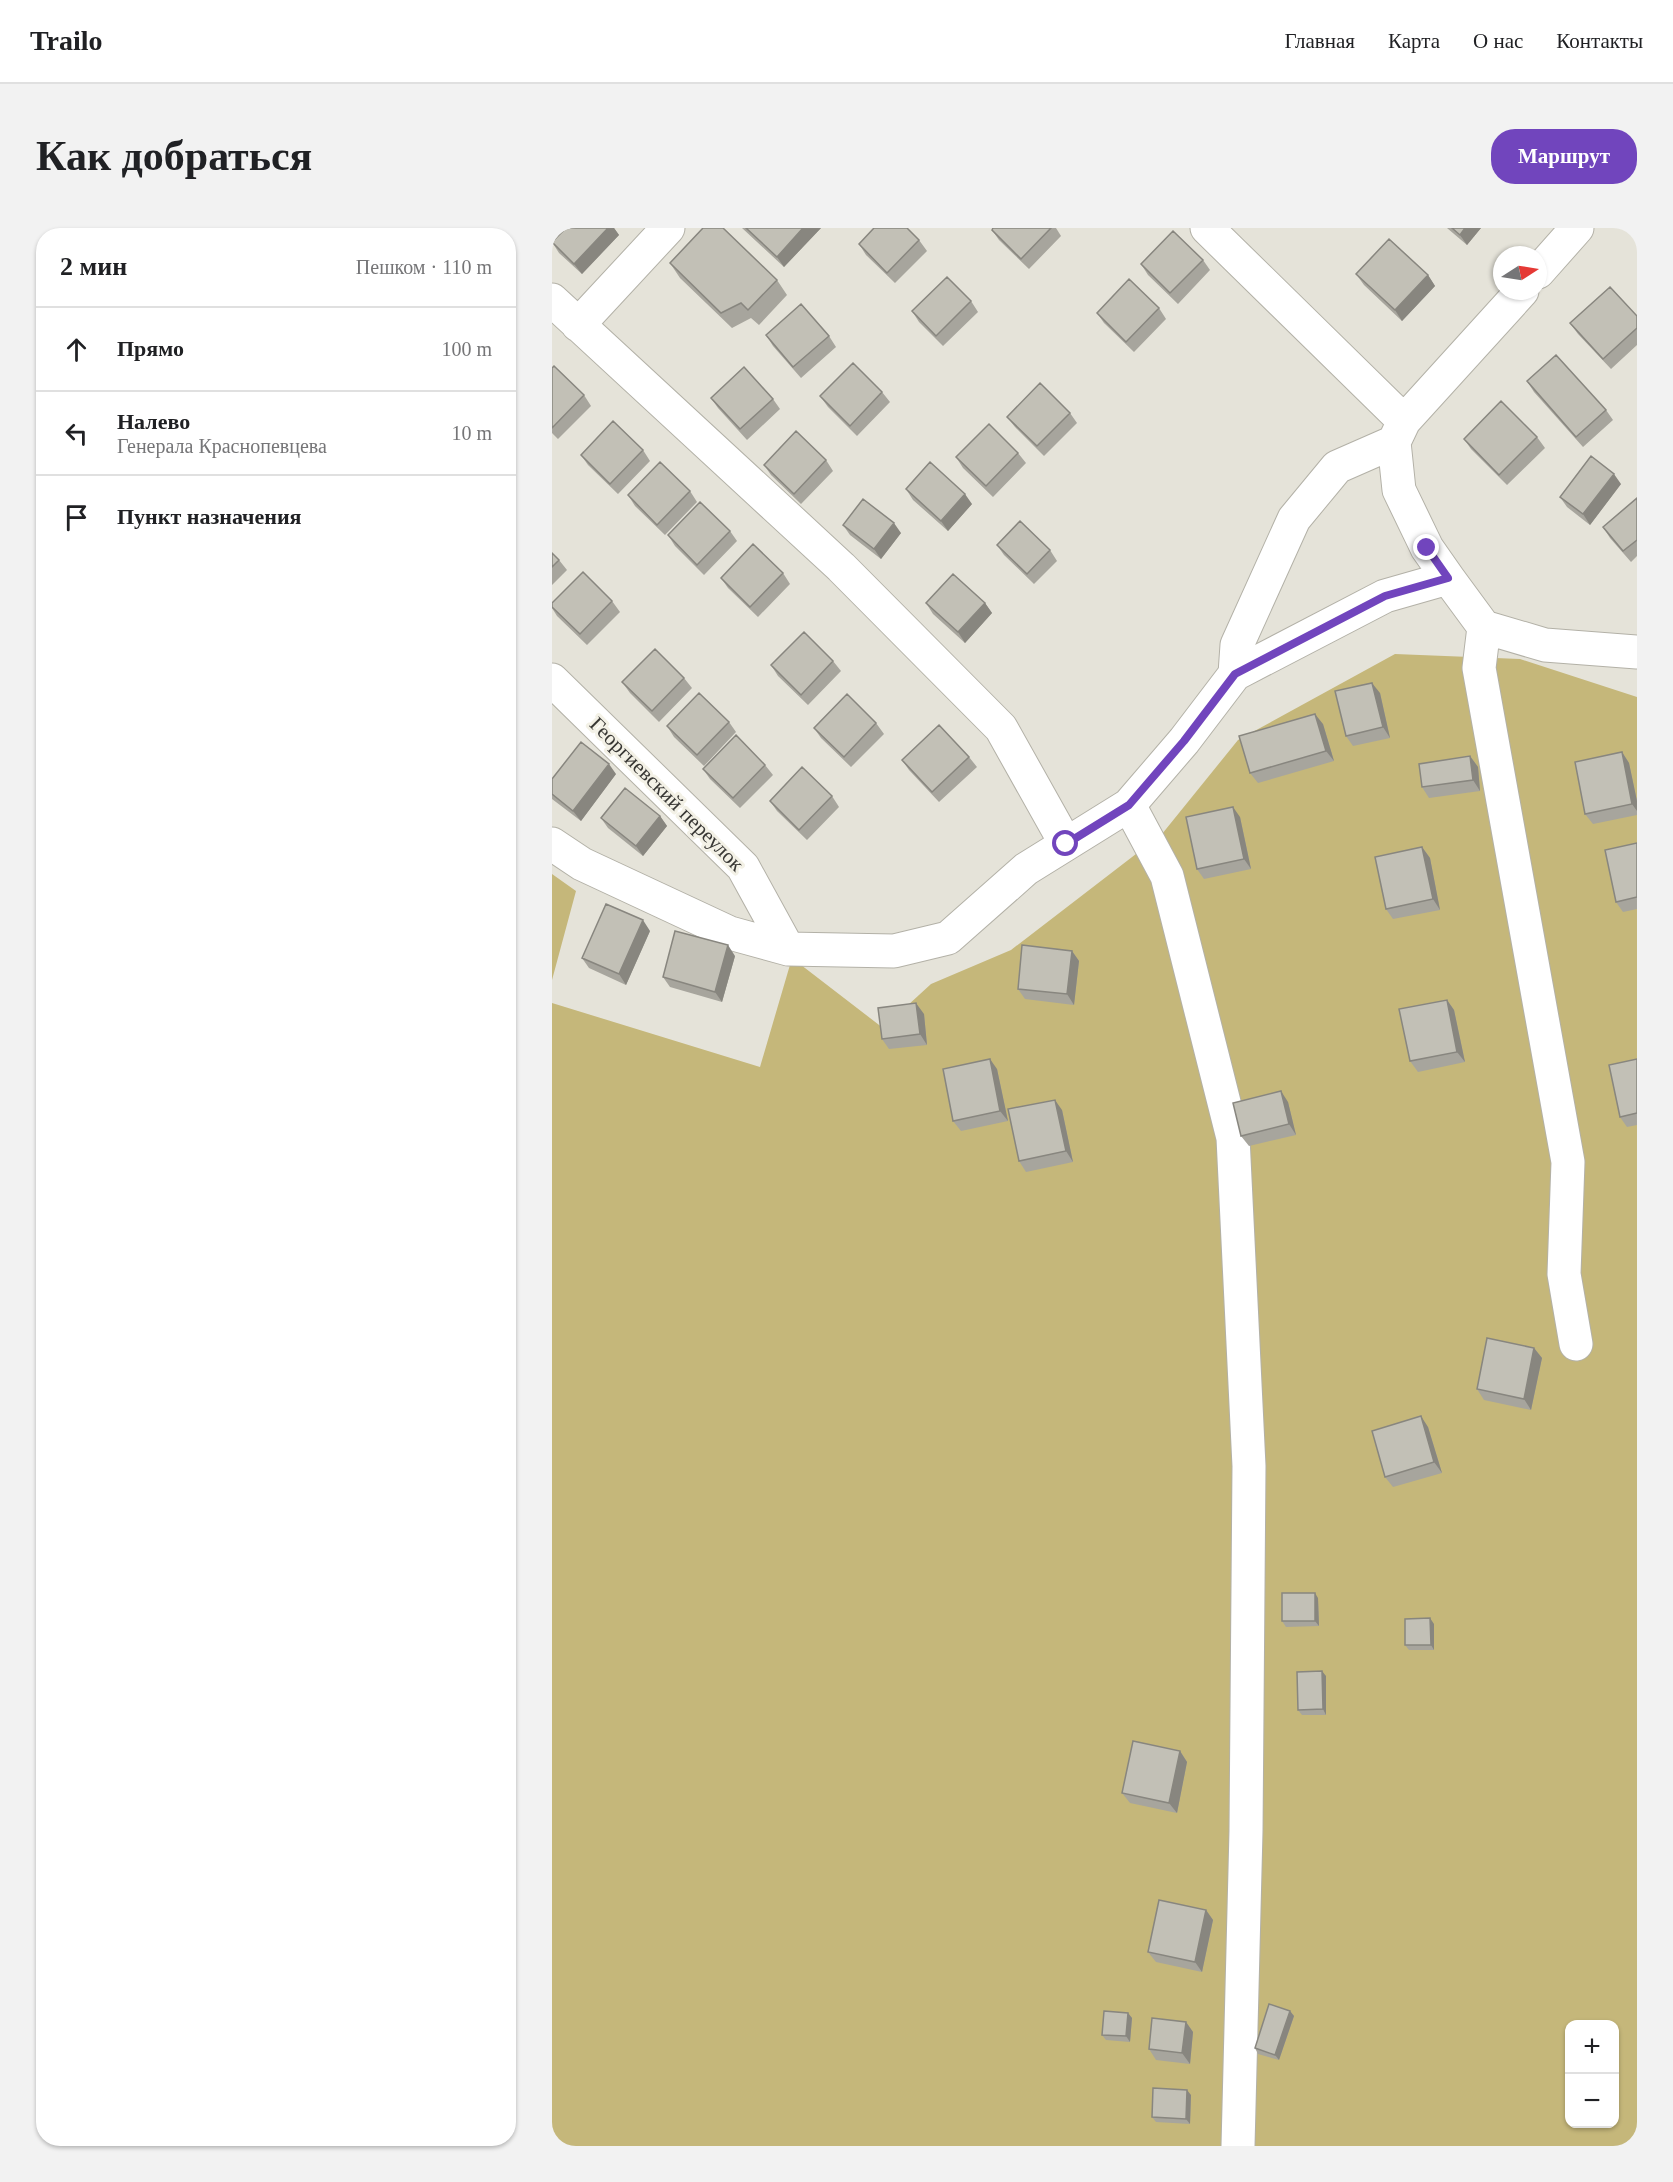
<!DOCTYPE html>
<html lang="ru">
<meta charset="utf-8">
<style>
:root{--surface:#fff;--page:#f2f2f2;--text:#202124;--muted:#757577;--line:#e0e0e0;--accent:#7145bd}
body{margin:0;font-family:"Times New Roman",serif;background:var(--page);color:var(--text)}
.controls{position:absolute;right:18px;bottom:18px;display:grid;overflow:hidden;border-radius:12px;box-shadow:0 2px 4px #0004}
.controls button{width:54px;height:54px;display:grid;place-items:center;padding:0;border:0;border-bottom:2px solid var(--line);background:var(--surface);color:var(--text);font:30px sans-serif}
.compass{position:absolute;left:941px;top:18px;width:54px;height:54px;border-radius:50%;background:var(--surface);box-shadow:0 2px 4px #0004;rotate:78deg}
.stop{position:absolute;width:18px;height:18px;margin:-14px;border:4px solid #7145bd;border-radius:50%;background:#fff}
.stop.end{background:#7145bd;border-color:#fff;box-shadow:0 2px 6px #0008}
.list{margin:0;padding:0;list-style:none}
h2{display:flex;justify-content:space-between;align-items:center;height:78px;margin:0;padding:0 24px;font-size:26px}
h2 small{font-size:20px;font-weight:400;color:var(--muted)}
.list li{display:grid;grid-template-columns:39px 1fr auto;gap:18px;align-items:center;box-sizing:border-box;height:84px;padding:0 24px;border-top:2px solid var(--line)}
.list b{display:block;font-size:22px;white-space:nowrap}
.list p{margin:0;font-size:20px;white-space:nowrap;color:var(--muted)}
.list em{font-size:20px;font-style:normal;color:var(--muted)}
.icon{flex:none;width:33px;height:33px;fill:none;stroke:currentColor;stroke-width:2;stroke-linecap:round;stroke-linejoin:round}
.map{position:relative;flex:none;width:1085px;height:1918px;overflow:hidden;border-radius:24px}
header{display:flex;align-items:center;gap:36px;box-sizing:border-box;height:84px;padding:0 30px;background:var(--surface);border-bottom:2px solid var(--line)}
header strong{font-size:28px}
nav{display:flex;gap:33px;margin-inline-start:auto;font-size:21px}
.intro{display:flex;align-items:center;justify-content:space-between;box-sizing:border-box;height:144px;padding:0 36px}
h1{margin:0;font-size:42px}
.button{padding:15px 27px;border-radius:24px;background:var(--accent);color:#fff;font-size:21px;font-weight:700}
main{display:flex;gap:36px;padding:0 36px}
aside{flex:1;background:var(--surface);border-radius:24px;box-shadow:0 2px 4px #0004}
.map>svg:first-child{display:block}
</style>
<header>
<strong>Trailo</strong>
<nav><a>Главная</a><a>Карта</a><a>О нас</a><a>Контакты</a></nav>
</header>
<div class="intro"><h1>Как добраться</h1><a class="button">Маршрут</a></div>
<main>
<aside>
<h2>2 мин<small>Пешком · 110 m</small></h2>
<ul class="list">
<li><svg class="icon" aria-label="ahead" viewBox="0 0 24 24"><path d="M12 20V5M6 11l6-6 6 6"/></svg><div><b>Прямо</b></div><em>100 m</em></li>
<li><svg class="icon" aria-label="left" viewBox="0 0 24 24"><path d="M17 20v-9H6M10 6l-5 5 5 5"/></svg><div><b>Налево</b><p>Генерала Краснопевцева</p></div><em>10 m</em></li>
<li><svg class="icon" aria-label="arrive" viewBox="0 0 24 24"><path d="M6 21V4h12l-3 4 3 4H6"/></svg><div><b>Пункт назначения</b></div></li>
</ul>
</aside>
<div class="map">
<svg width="1085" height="1918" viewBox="0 0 1085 1918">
<rect width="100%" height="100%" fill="#e5e3d9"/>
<path fill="#c5b77a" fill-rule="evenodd" d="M843 426 968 431 1085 469V1918H0V775L208 839 240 730 331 800 379 756 459 722 610 606 686 512ZM1017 1796H1062V1896H1017Z
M0 646 24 663 0 752Z"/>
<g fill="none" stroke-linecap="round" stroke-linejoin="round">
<g stroke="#b3b1a7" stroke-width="35">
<path id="minor" d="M655 0 852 193
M986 44 1025 0
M0 72 289 339 449 500 514 616
M26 97 116 0
M896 350 875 320 847 262 842 214 852 193 970 63
M932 399 927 440 1016 934 1012 1046 1024 1116
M683 446 685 417 742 291 785 239 842 214
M0 452 191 639 236 721
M577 577 615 648 681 910 697 1238 694 1603 686 1918
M0 616 30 636 178 705 236 721 342 723 396 710 474 641 577 577 632 513 683 446 833 368 896 350 932 399 993 417 1085 424"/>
</g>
<use href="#minor" stroke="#fff" stroke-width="33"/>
</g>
<path fill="#a7a59d" d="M14 0H62L67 7 30 46 7 25 0 14Z
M190 0H269L232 39Z
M441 0H504L509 8 477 41 447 12 440 2Z
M895 0H929L915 17Z
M367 12 375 23 343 55 314 27 307 16Z
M651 32 658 42 626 76 596 47 589 36Z
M118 35 225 52 235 67 207 97 199 90 180 100 128 50Z
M804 46 876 47 883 58 850 93 812 57Z
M419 73 426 84 391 118 367 94 360 83Z
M607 80 614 91 582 124 552 95 545 85Z
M1085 88V117L1059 141 1026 106 1018 95Z
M214 107 277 108 284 119 249 150 221 118Z
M0 140 32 167 39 178 6 211 0 205Z
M975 153 1054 182 1061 192 1031 219 982 164Z
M330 164 338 174 305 208 276 179 268 168Z
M159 170 221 171 228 181 195 212 166 180Z
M518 185 525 195 492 228 463 199 455 189Z
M985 209 993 220 955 257 919 221 912 211Z
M91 222 98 233 66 266 36 237 29 227Z
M466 225 474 235 441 269 411 240 404 229Z
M274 232 281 243 249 276 219 247 212 237Z
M1069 256 1038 297 1015 279 1008 269Z
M354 261 420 276 396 303 361 272Z
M138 263 145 274 113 307 83 278 76 267Z
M1085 270V328L1079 334 1058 310 1051 299Z
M291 297 349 305 329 331 298 307Z
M178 303 185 313 152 347 123 318 116 307Z
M445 317 498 322 505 333 482 356 452 327Z
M0 325 7 332 15 342 0 357Z
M231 345 238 356 206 389 176 360 169 350Z
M60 373 68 384 35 417 5 388 0 380V375Z
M374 375H433L440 385 413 415 381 386Z
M281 433 289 443 256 477 226 448 219 437Z
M132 450 140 460 107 494 78 465 70 454Z
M828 465 838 510 801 518 794 508Z
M177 494 184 504 152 538 122 509 115 498Z
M324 495 332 506 299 539 269 510 262 500Z
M771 496 782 533 706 555 698 545Z
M1070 524 1077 535 1085 573V587L1041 596 1033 586Z
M918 528 926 539 928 563 877 570 870 559Z
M417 529 425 539 387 574 357 542 350 532Z
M213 537 221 547 188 580 158 551 151 541Z
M64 546 29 593 0 571V551Z
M280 568 287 579 255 612 225 583 218 573Z
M108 588 115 598 91 628 56 600 49 590Z
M688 589 699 641 652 651 645 641Z
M1085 615V681L1071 684 1064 674Z
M870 619 878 630 888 682 841 691 834 681Z
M98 703 74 757 37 740 30 730Z
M520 723 527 733 522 777 473 771 466 761Z
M183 728 170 774 118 759 111 749Z
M895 772 902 782 913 834 866 844 858 833Z
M372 786 375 817 337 821 330 811Z
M1085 831V897L1075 899 1068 889Z
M445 841 456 893 409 903 401 893Z
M736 874 744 907 697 918 689 908Z
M510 882 521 934 474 944 467 933Z
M982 1120 990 1130 979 1182 932 1172 925 1161Z
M876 1199 890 1245 841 1259 833 1249Z
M766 1370 767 1398 734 1399 730 1393Z
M882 1396V1422H857L853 1417Z
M774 1448V1487H750L746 1482Z
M628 1523 635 1534 625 1585 578 1575 570 1565Z
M654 1682 661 1692 650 1744 604 1734 596 1724Z
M738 1783 742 1788 727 1832 706 1826 703 1820Z
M576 1785 580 1790 578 1814 554 1812 550 1807Z
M634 1794 641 1804 638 1836 604 1832 597 1821Z
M639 1867 638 1896 604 1894 600 1889Z"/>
<path fill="#88867f" d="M56 0H62L67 7 30 46 22 36Z
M251 0H269L232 39 225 29Z
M913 0H929L915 17 908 7Z
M876 47 883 58 850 93 843 82Z
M1062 246 1069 256 1038 297 1031 286Z
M413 266 420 276 396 303 389 293Z
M342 295 349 305 329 331 322 321Z
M433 375 440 385 413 415 406 404Z
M820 455 828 465 838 510 831 499Z
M763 486 771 496 782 533 774 523Z
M1070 524 1077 535 1085 573V583L1080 576Z
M918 528 926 539 928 563 921 552Z
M57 536 64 546 29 593 21 583Z
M681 579 688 589 699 641 692 631Z
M108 588 115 598 91 628 84 618Z
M870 619 878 630 888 682 881 671Z
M91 692 98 703 74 757 67 746Z
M176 717 183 728 170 774 163 764Z
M520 723 527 733 522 777 515 766Z
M895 772 902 782 913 834 905 824Z
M364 775 372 786 375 817 368 806Z
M438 831 445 841 456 893 448 883Z
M729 863 736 874 744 907 737 896Z
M503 872 510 882 521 934 514 923Z
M982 1120 990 1130 979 1182 972 1171Z
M869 1188 876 1199 890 1245 882 1234Z
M763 1365 766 1370 767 1398 763 1393Z
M878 1390 882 1396V1422L879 1417Z
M770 1443 774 1448V1487L771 1481Z
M628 1523 635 1534 625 1585 617 1575Z
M654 1682 661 1692 650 1744 643 1734Z
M738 1783 742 1788 727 1832 723 1827Z
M576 1785 580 1790 578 1814 574 1808Z
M634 1794 641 1804 638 1836 630 1825Z
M635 1862 639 1867 638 1896 634 1891Z"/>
<path fill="#c2c0b6" stroke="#88867f" stroke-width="1.5" d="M14 0H56L22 36 0 14Z
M151 0H171L225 52 196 82 189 75 169 85 118 35Z
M194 0H251L225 29Z
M322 0H355L367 12 335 45 307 16Z
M441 0H499L469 31 440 2Z
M900 0H913L908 7Z
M621 3 651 32 618 65 589 36Z
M837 11 876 47 843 82 804 46Z
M395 49 419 73 384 108 360 83Z
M577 51 607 80 574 114 545 85Z
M1058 59 1085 88V100L1051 131 1018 95Z
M249 76 277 108 241 139 214 107Z
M1004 127 1054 182 1024 209 975 153Z
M301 135 330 164 298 198 268 168Z
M2 138 32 167 0 200V140Z
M192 139 221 171 188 201 159 170Z
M488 155 518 185 485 218 455 189Z
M949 173 985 209 947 247 912 211Z
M61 193 91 222 58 256 29 227Z
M437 196 466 225 434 258 404 229Z
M244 203 274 232 242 266 212 237Z
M1039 228 1062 246 1031 286 1008 269Z
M108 234 138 263 105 297 76 267Z
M378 234 413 266 389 293 354 261Z
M1085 270V312L1071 323 1051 299Z
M311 271 342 295 322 321 291 297Z
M148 274 178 303 145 337 116 307Z
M468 293 498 322 475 346 445 317Z
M201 316 231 345 198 379 169 350Z
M0 325 7 332 0 339Z
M31 344 60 373 28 406 0 379V375Z
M401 346 433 375 406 404 374 375Z
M252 404 281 433 249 467 219 437Z
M103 421 132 450 100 483 70 454Z
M820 455 831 499 794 508 783 463Z
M147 465 177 494 145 527 115 498Z
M295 466 324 495 292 529 262 500Z
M763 486 774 523 698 545 687 508Z
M387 497 417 529 380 564 350 532Z
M184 507 213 537 181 570 151 541Z
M29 514 57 536 21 583 0 566V551Z
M1070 524 1080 576 1033 586 1023 534Z
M918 528 921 552 870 559 867 536Z
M250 539 280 568 247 602 218 573Z
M73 560 108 588 84 618 49 590Z
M681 579 692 631 645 641 634 589Z
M1085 615V669L1064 674 1053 622Z
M870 619 881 671 834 681 823 629Z
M54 676 91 692 67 746 30 730Z
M123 703 176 717 163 764 111 749Z
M470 717 520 723 515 766 466 761Z
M895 772 905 824 858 833 847 781Z
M364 775 368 806 330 811 326 780Z
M438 831 448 883 401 893 391 841Z
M1085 831V885L1068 889 1057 837Z
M729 863 737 896 689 908 681 875Z
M503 872 514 923 467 933 456 881Z
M935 1110 982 1120 972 1171 925 1161Z
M869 1188 882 1234 833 1249 820 1203Z
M730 1365H763V1393H730Z
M878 1390 879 1417H853V1391Z
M770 1443 771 1481 746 1482 745 1444Z
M581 1513 628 1523 617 1575 570 1565Z
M607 1672 654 1682 643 1734 596 1724Z
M717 1776 738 1783 723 1827 703 1820Z
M552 1783 576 1785 574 1808 550 1807Z
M600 1790 634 1794 630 1825 597 1821Z
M601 1860 635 1862 634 1891 600 1889Z"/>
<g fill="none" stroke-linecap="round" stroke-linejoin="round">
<path stroke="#7145bd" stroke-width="8" d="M514 616 577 577 632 513 683 446 833 368 896 350 875 320"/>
</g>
<g text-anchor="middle" stroke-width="6" stroke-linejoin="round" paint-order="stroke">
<g font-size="21" fill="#383734" stroke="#f3f1e6">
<text transform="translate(115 566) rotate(45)" y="7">Георгиевский переулок</text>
</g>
</g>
</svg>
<div class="controls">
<button>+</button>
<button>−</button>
</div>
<svg class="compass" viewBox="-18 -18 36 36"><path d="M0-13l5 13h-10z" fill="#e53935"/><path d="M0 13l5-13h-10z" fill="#757577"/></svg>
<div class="stop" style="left:514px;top:616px"></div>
<div class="stop end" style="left:875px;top:320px"></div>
</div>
</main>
